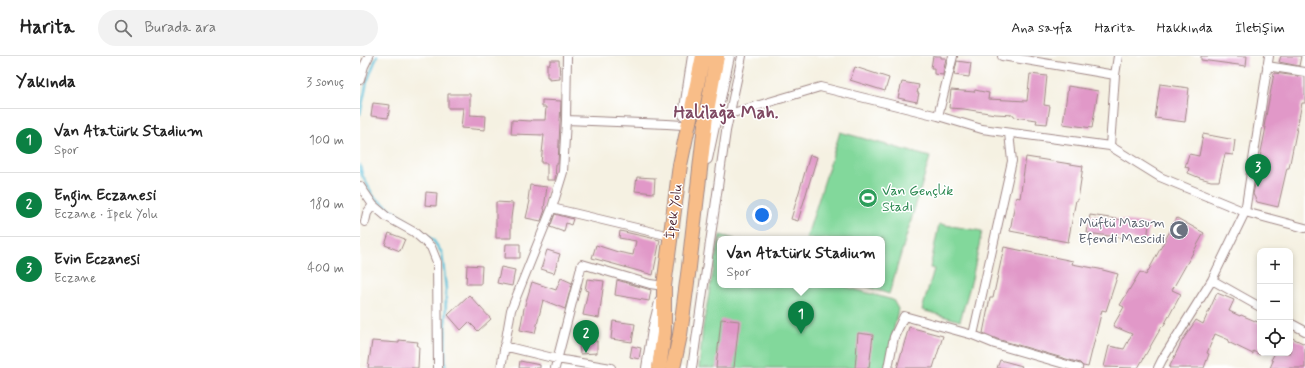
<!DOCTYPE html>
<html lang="tr">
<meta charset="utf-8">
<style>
:root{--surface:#fff;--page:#f2f2f2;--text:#222;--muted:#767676;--line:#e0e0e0;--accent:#0b8043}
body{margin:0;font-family:Mynerve,sans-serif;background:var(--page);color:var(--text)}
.controls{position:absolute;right:12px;bottom:12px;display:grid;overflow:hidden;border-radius:8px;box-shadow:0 2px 6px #0003}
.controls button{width:36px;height:36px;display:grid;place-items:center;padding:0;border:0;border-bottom:1px solid var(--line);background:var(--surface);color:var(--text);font:20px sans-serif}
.you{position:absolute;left:402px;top:159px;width:14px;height:14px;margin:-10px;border:3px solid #fff;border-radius:50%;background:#1a73e8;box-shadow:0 0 0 6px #1a73e833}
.badge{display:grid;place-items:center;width:26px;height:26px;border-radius:50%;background:var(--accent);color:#fff;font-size:13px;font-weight:700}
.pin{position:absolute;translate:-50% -33px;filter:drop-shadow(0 1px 2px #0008)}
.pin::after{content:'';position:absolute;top:21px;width:14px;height:12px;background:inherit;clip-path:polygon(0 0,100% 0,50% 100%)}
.popup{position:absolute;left:357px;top:180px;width:168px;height:52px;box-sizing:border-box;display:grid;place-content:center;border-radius:8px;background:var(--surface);filter:drop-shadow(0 1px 3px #0005);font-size:13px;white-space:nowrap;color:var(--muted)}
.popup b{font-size:15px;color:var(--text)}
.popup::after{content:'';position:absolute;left:50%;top:100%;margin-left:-8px;border:8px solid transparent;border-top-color:var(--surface)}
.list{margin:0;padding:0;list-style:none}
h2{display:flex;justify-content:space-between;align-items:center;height:52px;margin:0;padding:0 16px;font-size:17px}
h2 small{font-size:13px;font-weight:400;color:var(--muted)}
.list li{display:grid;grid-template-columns:26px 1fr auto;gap:12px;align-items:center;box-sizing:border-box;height:64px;padding:0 16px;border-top:1px solid var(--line)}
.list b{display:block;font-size:15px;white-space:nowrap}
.list p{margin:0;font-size:13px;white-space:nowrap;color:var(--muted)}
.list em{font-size:13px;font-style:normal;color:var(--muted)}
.icon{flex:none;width:22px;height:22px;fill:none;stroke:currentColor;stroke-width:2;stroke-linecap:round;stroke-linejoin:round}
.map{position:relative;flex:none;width:945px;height:312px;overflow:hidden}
header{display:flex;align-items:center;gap:24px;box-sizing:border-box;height:56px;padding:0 20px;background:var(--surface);border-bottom:1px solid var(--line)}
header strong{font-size:19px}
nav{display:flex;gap:22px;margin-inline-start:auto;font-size:14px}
.search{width:280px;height:36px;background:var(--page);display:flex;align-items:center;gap:10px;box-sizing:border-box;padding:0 14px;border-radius:22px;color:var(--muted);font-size:15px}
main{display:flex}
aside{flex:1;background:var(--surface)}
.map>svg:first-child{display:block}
</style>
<header>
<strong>Harita</strong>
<div class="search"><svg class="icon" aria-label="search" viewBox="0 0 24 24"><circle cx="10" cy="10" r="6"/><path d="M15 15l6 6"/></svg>Burada ara</div>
<nav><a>Ana sayfa</a><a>Harita</a><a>Hakkında</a><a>İletişim</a></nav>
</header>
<main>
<aside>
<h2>Yakında<small>3 sonuç</small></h2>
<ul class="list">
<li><span class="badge">1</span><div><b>Van Atatürk Stadium</b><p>Spor</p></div><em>100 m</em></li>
<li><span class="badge">2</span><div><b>Engin Eczanesi</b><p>Eczane · İpek Yolu</p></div><em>180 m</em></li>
<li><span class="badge">3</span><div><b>Evin Eczanesi</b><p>Eczane</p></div><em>400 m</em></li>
</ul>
</aside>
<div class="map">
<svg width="945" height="312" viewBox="0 0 945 312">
<rect width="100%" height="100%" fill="#fff"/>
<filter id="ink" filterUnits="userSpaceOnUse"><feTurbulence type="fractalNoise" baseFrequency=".025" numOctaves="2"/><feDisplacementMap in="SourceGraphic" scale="8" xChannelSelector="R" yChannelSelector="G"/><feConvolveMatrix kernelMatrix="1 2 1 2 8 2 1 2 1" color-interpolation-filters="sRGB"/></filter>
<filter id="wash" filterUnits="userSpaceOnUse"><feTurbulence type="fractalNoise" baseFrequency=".012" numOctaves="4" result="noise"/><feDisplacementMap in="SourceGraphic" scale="16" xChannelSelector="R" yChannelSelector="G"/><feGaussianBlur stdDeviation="0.9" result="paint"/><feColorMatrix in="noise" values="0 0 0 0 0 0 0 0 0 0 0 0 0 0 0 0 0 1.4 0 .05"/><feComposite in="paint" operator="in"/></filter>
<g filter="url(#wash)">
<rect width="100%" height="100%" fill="#f5f1e2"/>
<path fill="#82d89b" stroke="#667c63" d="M480 76 570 101 529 238 502 229H522V183H446Z
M579 168 622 175 612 223 600 265 562 254 574 213 570 212Z
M360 179 375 183H360V229H479L533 244 538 253 526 312H339L343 270Z"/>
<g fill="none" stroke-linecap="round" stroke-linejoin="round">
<path stroke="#5cc0da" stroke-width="2.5" d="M0 58 7 26 17 0
M0 109 2 119 14 141 73 184 82 197 86 233 85 312"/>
</g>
<g id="blocks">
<path fill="#e198c8" d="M573 0H581V2H586L583 19 574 18V12H571Z
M841 0H887L886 10 841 4Z
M921 0H941L939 10 919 6Z
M190 4H199L200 23 189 24V21H187V8H190Z
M597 5 611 7 609 21 594 19Z
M495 11 529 22 525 35 490 24Z
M914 17 945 21V47H942L929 112H927L918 151 897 146 893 138 900 106H899L906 71H904Z
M670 18 687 20 684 49 690 50 687 68 676 67 677 64 654 61V59L635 58 604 53 589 52 591 34 614 36 615 34 629 37 628 43 667 45Z
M542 26 559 29 557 37H559L557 46 538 42Z
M800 28 829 32 825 66 795 62Z
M708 30 738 35 732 72 703 68Z
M88 38H110V59L126 60 125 74 101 72 103 52H88Z
M182 44 201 45 198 108H196L195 124H187V107H181L184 79 151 78 152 64 171 65 172 64H185L186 51H182Z
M13 47 30 49 28 62 11 60Z
M843 78 875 84 873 99 865 98 859 125H851L840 122 828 117 829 112 825 111 829 98 839 100Z
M450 99 457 101 438 165 431 163Z
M666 101 723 110 718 144H716L708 186 650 175 656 141 660 142Z
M277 121 295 122 294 137 275 135Z
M170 129 187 131 184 153 185 154 181 165 166 162 170 145 168 144Z
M66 136 77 137 76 150 65 149Z
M136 146 153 147 151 162V182H136Z
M195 158 213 163 211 169 206 167 204 176 190 171Z
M730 159 789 168 787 185 727 177Z
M817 162 844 177 812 234 821 238 803 271 802 270 778 312 744 311 749 290 764 293 772 278 753 270 764 251 760 249 780 216 786 219Z
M260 175 300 184 293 219 232 202 236 189 258 196 273 199 276 185 259 182Z
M29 177 45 183 40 195 25 189Z
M146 188H160V202H145Z
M644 191 713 205 712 208 739 213 758 218 746 255 742 254 728 311 723 310 720 307 637 283 623 277 630 242H633Z
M187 194 200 198 194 217 181 213Z
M107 209 122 210 121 228H106Z
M141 211 155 214 152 230 137 227Z
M201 222 212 227 205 253 183 244 175 277 160 274 164 252 172 226 196 234Z
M227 223 244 225 239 262 223 259 228 235 225 234Z
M257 224 291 234 289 245 255 239Z
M857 237 874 244 869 255 880 260 881 259 900 267V299L893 295V298L868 286 869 284 855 278 847 297 849 298 844 312H809L822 285 836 264 843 268Z
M109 239 131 263 118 275 109 266 101 274 88 259Z
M361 263 379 265 374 312H356Z
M253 265 275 268 272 286 251 283Z
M549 271 583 280 573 312H537Z
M498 277 513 279 509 312H495Z
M930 281 945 288V312H910L913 305 911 304 915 297H930Z
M39 284 58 286 57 290H59L58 312H8L12 285 39 287Z
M219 285H237V297L220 298Z
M272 290 281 292 279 303 270 301Z
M640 304 662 310 661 312H637Z
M160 305 180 309V312H159Z"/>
</g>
</g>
<g filter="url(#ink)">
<use href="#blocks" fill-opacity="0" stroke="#a08886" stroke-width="1"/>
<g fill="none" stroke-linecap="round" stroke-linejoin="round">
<g stroke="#a08886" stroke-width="10">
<path id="minor" d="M642 0 755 19
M907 10 945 16
M0 24 4 10 9 0
M578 60 593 0
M356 62 460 31 578 60 622 73 750 90 800 121 885 156 945 172
M206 64 307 68 323 69
M750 90 755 19 758 0
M0 130 13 149 27 161 54 176 71 191 77 206 78 312
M192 152 310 180
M5 166 7 157 13 149
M852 224 900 251
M930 267 945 275
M613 279 652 105 649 77
M144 290 197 303 251 312
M141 312 151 254 192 152 203 116 206 64 207 0
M195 312 222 208 290 228 304 230
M332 312 366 75 382 0
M528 312 534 281 544 260 613 279 635 288 718 312
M798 312 802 304 852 224 885 156 909 0"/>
</g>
<g stroke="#a08886" stroke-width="12">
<path id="tertiary" d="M324 59 333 0
M347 103 369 0
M287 312 293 274 300 246"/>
</g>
<g stroke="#a08886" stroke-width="16">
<path id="trunk" d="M299 312 304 277V230L320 109 343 0
M313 312 320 279 329 211 346 60 357 0"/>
</g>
<use href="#minor" stroke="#fff" stroke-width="8"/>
<use href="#tertiary" stroke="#fff" stroke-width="10"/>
<use href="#trunk" stroke="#f8bd88" stroke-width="14"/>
</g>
</g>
<defs>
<g id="stadium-disc" transform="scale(1)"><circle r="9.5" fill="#2e9e5b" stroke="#fff"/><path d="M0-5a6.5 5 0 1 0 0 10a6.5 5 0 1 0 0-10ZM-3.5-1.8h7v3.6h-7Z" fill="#fff"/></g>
<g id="mosque-disc" transform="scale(1)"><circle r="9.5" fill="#6b7280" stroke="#fff"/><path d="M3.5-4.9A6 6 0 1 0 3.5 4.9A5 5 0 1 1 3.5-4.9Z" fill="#fff"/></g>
</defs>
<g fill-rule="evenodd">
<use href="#stadium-disc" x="508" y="142"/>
<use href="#mosque-disc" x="819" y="174"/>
</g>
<g text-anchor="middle" stroke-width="3" stroke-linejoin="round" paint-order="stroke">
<g font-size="14" fill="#27864d" stroke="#fff" text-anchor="start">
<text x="522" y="139">Van Gençlik<tspan x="522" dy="16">Stadı</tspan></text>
</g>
<g font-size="14" fill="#4a1f2b" stroke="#fff">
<text transform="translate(313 155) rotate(-82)" y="5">İpek Yolu</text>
</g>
<g font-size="14" fill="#5b616d" stroke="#fff" text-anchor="end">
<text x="805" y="171">Müftü Masum<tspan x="805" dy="16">Efendi Mescidi</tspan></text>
</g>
<g font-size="18" font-weight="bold" fill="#7f4962" stroke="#fff">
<text x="366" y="62">Halilağa Mah.</text>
</g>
</g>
</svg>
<div class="controls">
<button>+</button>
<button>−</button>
<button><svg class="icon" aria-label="locate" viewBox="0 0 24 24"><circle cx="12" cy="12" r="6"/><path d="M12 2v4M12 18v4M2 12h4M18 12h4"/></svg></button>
</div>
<div class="you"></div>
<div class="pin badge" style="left:441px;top:278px">1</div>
<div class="popup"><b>Van Atatürk Stadium</b>Spor</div>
<div class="pin badge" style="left:226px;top:297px">2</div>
<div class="pin badge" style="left:898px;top:131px">3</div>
</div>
</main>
